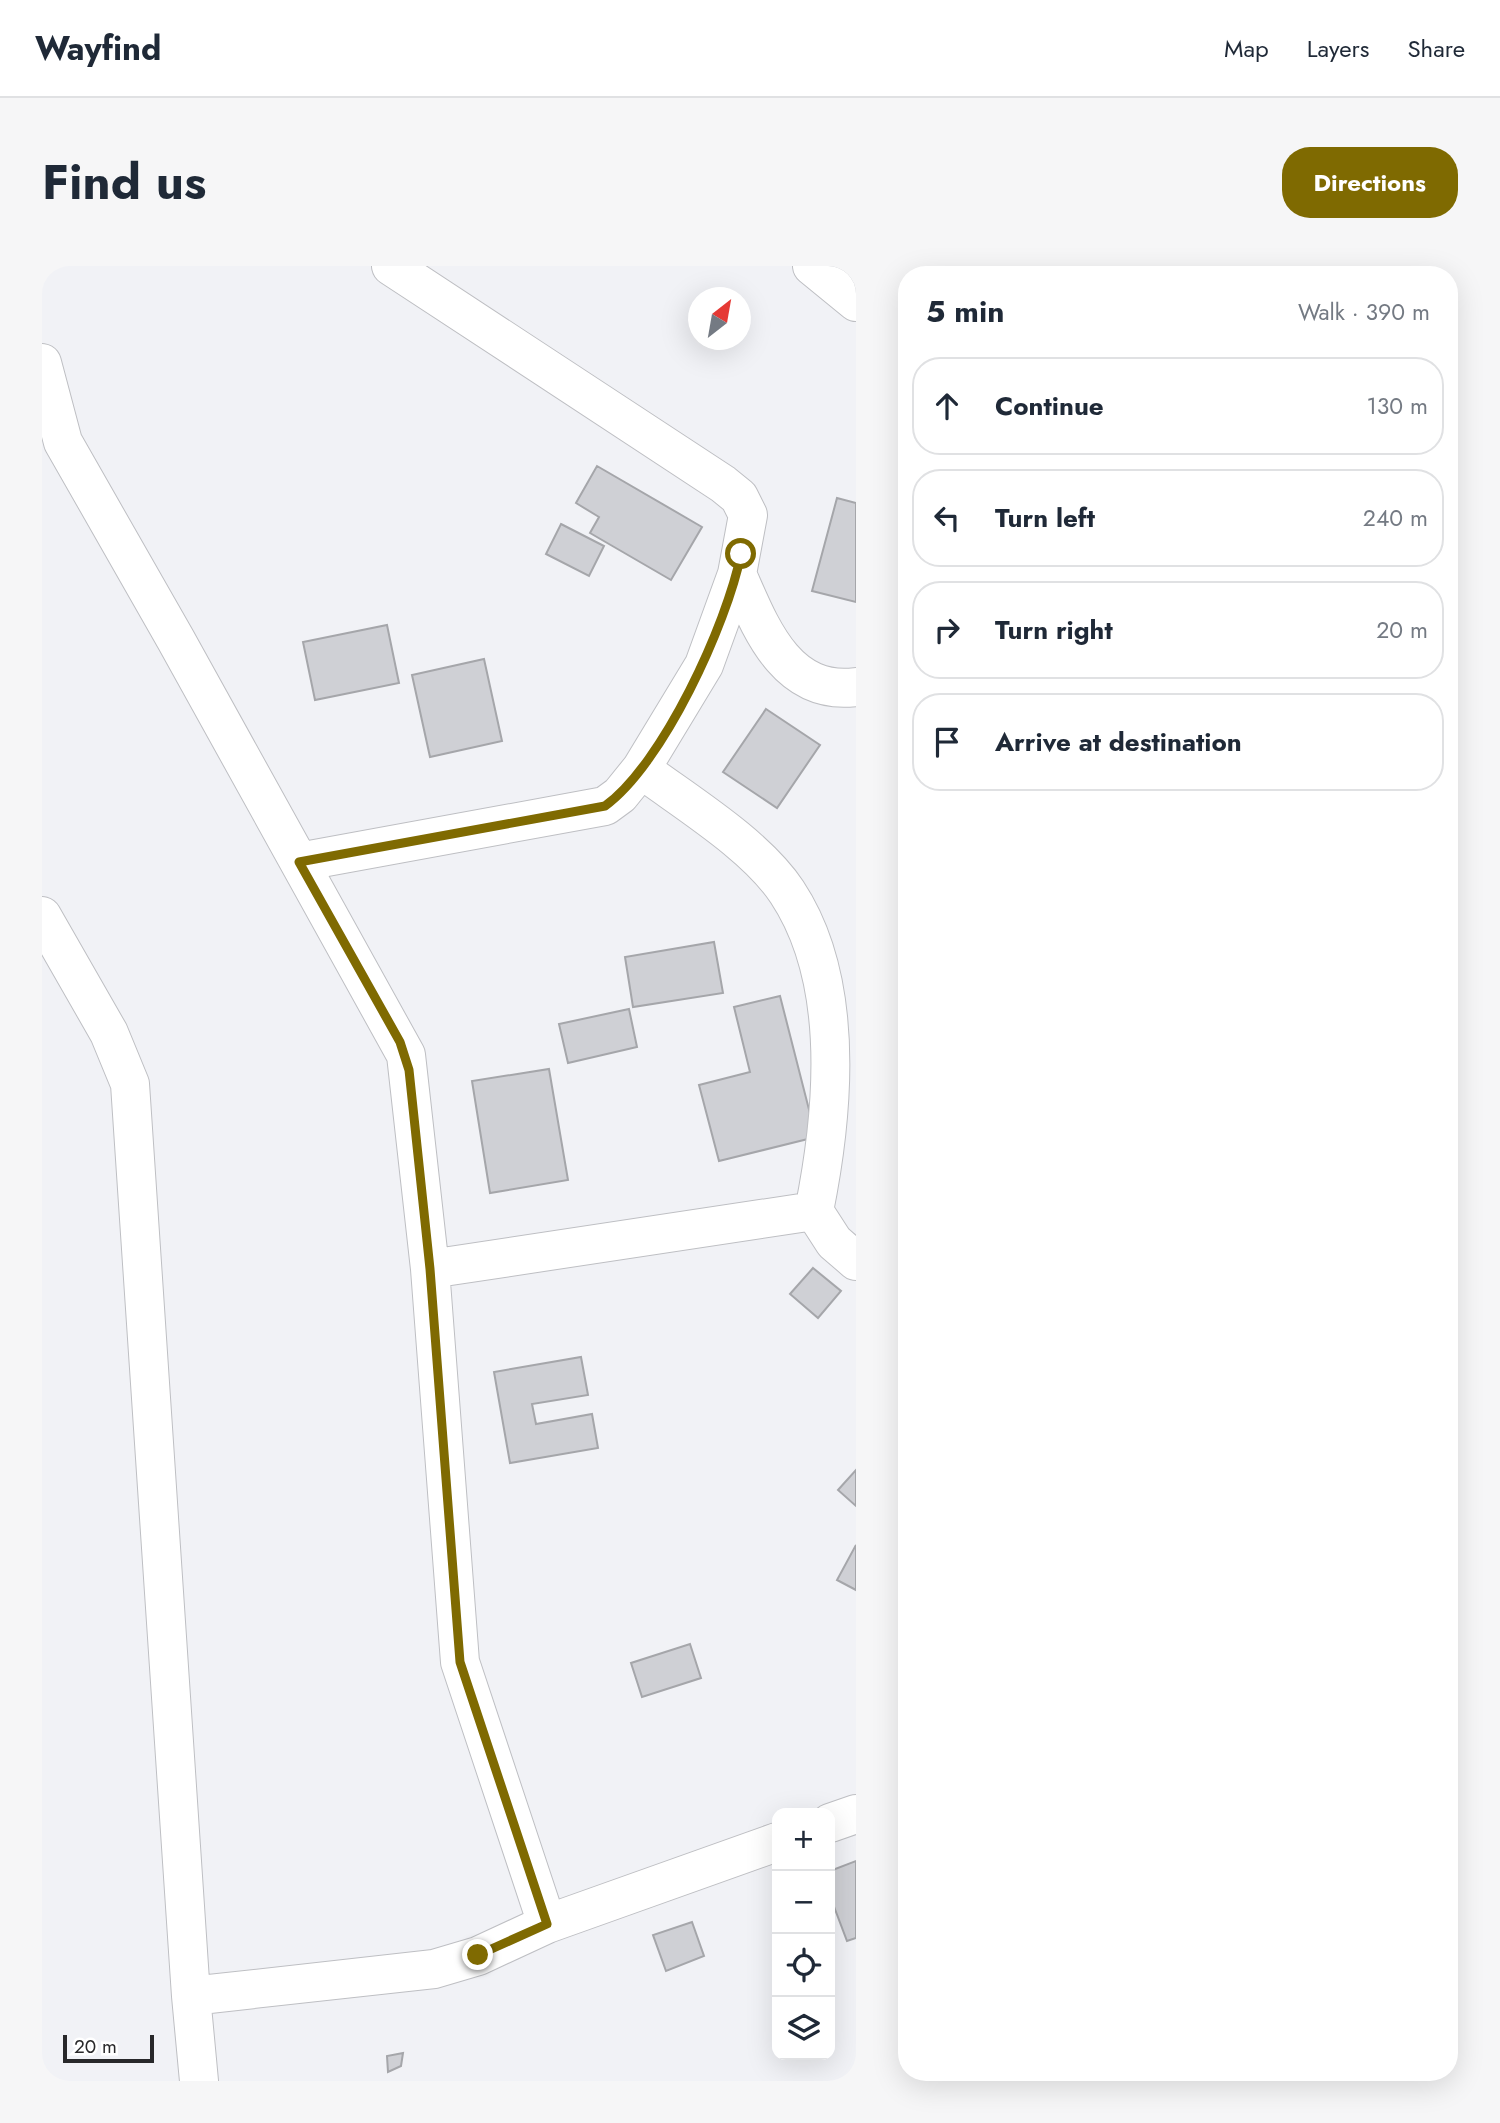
<!DOCTYPE html>
<meta charset="utf-8">
<style>
:root{--surface:#fff;--page:#f6f6f7;--text:#1f2937;--muted:#747a83;--line:#e0e1e3;--accent:#7f6a01}
body{margin:0;font-family:Jost,sans-serif;background:var(--page);color:var(--text)}
.controls{position:absolute;right:21px;bottom:21px;display:grid;overflow:hidden;border-radius:14px;box-shadow:0 7px 28px #0002}
.controls button{width:63px;height:63px;display:grid;place-items:center;padding:0;border:0;border-bottom:2px solid var(--line);background:var(--surface);color:var(--text);font:35px sans-serif}
.compass{position:absolute;left:646px;top:21px;width:63px;height:63px;border-radius:50%;background:var(--surface);box-shadow:0 7px 28px #0002;rotate:31deg}
.scale{position:absolute;left:21px;bottom:18px;width:91px;box-sizing:border-box;padding-left:7px;border:4px solid #28282a;border-top:0;font-size:19px;line-height:24px;white-space:nowrap;color:#28282a;-webkit-text-stroke:5px #fff;paint-order:stroke}
.stop{position:absolute;width:21px;height:21px;margin:-16px;border:5px solid #7f6a01;border-radius:50%;background:#fff}
.stop.end{background:#7f6a01;border-color:#fff;box-shadow:0 2px 7px #0008}
.list{margin:0;padding:0;list-style:none}
h2{display:flex;justify-content:space-between;align-items:center;height:91px;margin:0;padding:0 28px;font-size:30px}
h2 small{font-size:23px;font-weight:400;color:var(--muted)}
.list li{display:grid;grid-template-columns:46px 1fr auto;gap:21px;align-items:center;box-sizing:border-box;height:98px;margin:0 14px 14px;padding:0 14px;border:2px solid var(--line);border-radius:28px}
.list b{display:block;font-size:26px;white-space:nowrap}
.list em{font-size:23px;font-style:normal;color:var(--muted)}
.icon{flex:none;width:38px;height:38px;fill:none;stroke:currentColor;stroke-width:2;stroke-linecap:round;stroke-linejoin:round}
.map{position:relative;flex:none;width:814px;height:1815px;overflow:hidden;border-radius:28px}
header{display:flex;align-items:center;gap:42px;box-sizing:border-box;height:98px;padding:0 35px;background:var(--surface);border-bottom:2px solid var(--line)}
header strong{font-size:33px}
nav{display:flex;gap:38px;margin-inline-start:auto;font-size:24px}
.intro{display:flex;align-items:center;justify-content:space-between;box-sizing:border-box;height:168px;padding:0 42px}
h1{margin:0;font-size:49px}
.button{padding:18px 32px;border-radius:28px;background:var(--accent);color:#fff;font-size:24px;font-weight:700}
main{display:flex;gap:42px;padding:0 42px}
aside{flex:1;background:var(--surface);border-radius:28px;box-shadow:0 7px 28px #0002}
.map>svg:first-child{display:block}
</style>
<header>
<strong>Wayfind</strong>
<nav><a>Map</a><a>Layers</a><a>Share</a></nav>
</header>
<div class="intro"><h1>Find us</h1><a class="button">Directions</a></div>
<main>
<div class="map">
<svg width="814" height="1815" viewBox="0 0 814 1815">
<rect width="100%" height="100%" fill="#f1f2f6"/>
<path fill="#cfd0d5" stroke="#a5a6aa" stroke-width="2" d="M555 200 660 261 629 314 548 267 557 251 534 237Z
M795 232 814 237V336L770 325Z
M519 258 562 280 547 310 504 288Z
M345 359 357 417 273 434 261 376Z
M442 393 460 475 388 491 370 409Z
M724 443 778 479 735 542 681 506Z
M672 676 681 727 591 741 583 691Z
M738 730 774 871 677 895 657 819 708 806 692 741Z
M587 743 595 781 526 797 517 758Z
M507 803 526 914 448 927 430 815Z
M771 1002 799 1025 776 1052 748 1028Z
M539 1091 546 1129 490 1138 494 1158 550 1148 556 1182 468 1197 452 1106Z
M814 1204V1240L796 1224Z
M814 1279V1324L795 1314Z
M648 1378 659 1412 600 1431 589 1397Z
M814 1595V1672L805 1675 788 1630V1605Z
M650 1656 662 1690 624 1705 611 1669Z
M361 1787 359 1800 346 1806 345 1790Z"/>
<g fill="none" stroke-linecap="round" stroke-linejoin="round">
<g stroke="#bebfc3" stroke-width="40">
<path id="minor" d="M770 0 814 36
M0 97 21 176 134 374 364 789 388 1003 418 1396 505 1658
M695 308C718 360 743 430 814 421
M599 503C645 537 714 579 745 626 804 715 792 846 772 945L792 976 814 995
M257 596 563 540 578 529 599 503 662 399 695 308 706 249 697 231 681 218 349 0
M0 650 67 767 88 818 149 1730 157 1815
M388 1003 772 945
M788 1557 814 1548
M149 1730 392 1703 436 1690 505 1658 735 1576"/>
</g>
<use href="#minor" stroke="#fff" stroke-width="38"/>
</g>
<g fill="none" stroke-linecap="round" stroke-linejoin="round">
<path stroke="#7f6a01" stroke-width="9" d="M436 1689 505 1658 418 1396 388 1003 367 804 358 776 257 596 563 540C621 498 685 358 699 288"/>
</g>
</svg>
<div class="controls">
<button>+</button>
<button>−</button>
<button><svg class="icon" aria-label="locate" viewBox="0 0 24 24"><circle cx="12" cy="12" r="6"/><path d="M12 2v4M12 18v4M2 12h4M18 12h4"/></svg></button>
<button><svg class="icon" aria-label="layers" viewBox="0 0 24 24"><path d="M12 4l9 5-9 5-9-5zM3 14l9 5 9-5"/></svg></button>
</div>
<svg class="compass" viewBox="-18 -18 36 36"><path d="M0-13l5 13h-10z" fill="#e53935"/><path d="M0 13l5-13h-10z" fill="#747a83"/></svg>
<div class="scale">20 m</div>
<div class="stop" style="left:699px;top:288px"></div>
<div class="stop end" style="left:436px;top:1689px"></div>
</div>
<aside>
<h2>5 min<small>Walk · 390 m</small></h2>
<ul class="list">
<li><svg class="icon" aria-label="ahead" viewBox="0 0 24 24"><path d="M12 20V5M6 11l6-6 6 6"/></svg><div><b>Continue</b></div><em>130 m</em></li>
<li><svg class="icon" aria-label="left" viewBox="0 0 24 24"><path d="M17 20v-9H6M10 6l-5 5 5 5"/></svg><div><b>Turn left</b></div><em>240 m</em></li>
<li><svg class="icon" aria-label="right" viewBox="0 0 24 24"><path d="M7 20v-9h11M14 6l5 5-5 5"/></svg><div><b>Turn right</b></div><em>20 m</em></li>
<li><svg class="icon" aria-label="arrive" viewBox="0 0 24 24"><path d="M6 21V4h12l-3 4 3 4H6"/></svg><div><b>Arrive at destination</b></div></li>
</ul>
</aside>
</main>
